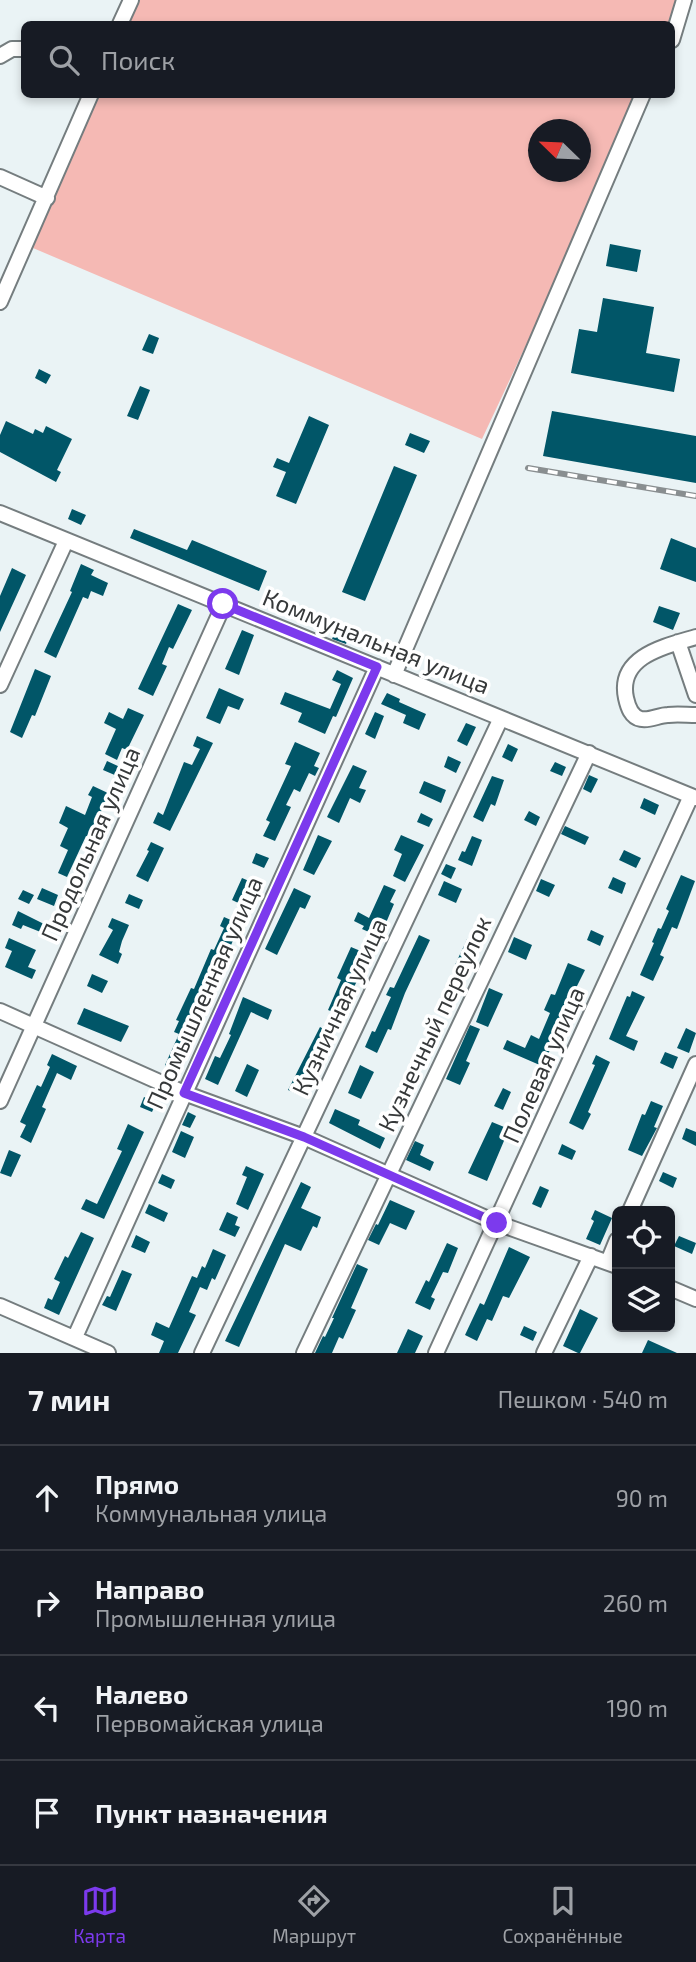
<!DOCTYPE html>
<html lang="ru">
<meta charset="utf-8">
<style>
:root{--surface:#171b24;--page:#242831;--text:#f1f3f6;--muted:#9ea1a6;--line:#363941;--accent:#7c3aed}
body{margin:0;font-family:"Exo 2",sans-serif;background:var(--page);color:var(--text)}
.controls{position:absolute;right:21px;bottom:21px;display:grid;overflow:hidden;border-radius:10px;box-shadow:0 4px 10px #0003}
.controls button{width:63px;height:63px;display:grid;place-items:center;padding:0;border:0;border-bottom:2px solid var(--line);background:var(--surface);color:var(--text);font:35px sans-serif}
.compass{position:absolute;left:528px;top:119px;width:63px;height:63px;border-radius:50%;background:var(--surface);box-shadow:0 4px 10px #0003;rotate:293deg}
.stop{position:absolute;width:21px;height:21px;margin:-16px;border:5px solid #7c3aed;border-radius:50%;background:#fff}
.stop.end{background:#7c3aed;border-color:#fff;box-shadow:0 2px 7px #0008}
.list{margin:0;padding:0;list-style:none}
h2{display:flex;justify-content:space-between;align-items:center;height:91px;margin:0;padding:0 28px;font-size:30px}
h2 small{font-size:23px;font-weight:400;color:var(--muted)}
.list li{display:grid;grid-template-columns:46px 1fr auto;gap:21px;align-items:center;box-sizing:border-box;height:105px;padding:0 28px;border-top:2px solid var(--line)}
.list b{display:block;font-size:26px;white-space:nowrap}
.list p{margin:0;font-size:23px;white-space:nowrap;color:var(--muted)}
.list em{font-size:23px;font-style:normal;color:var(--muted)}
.icon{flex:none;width:38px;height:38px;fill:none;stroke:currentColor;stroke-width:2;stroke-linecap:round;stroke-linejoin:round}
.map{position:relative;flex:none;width:696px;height:1353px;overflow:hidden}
.search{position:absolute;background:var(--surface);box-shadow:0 4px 10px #0003;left:21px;right:21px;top:21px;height:77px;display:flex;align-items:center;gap:18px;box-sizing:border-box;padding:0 24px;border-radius:10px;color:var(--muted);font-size:26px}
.sheet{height:511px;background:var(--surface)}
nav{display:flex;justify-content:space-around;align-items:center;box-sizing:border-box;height:98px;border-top:2px solid var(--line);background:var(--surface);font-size:19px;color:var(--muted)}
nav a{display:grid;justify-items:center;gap:4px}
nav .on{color:var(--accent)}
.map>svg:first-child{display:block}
</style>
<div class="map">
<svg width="696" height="1353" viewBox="0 0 696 1353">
<rect width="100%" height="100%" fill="#eaf3f5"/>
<path fill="#f5b9b4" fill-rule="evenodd" d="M134 0H684L672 24H124Z
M96 95H643L482 439 33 248ZM538 130H580V172H538Z"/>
<path fill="#015668" d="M610 244 641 250 637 272 606 266Z
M603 298 654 307 646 353 680 359 674 392 571 373 579 329 597 332Z
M149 334 159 338 153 354 142 350Z
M39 369 51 375 46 384 35 378Z
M140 386 150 390 138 420 127 416Z
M552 411 696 436V483L543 456Z
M309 416 329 425 296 504 276 496 286 472 273 467 277 458 289 463Z
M6 421 33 434 35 429 43 433 46 426 72 439 57 470 61 472 56 482 0 452V435Z
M410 433 430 441 424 453 405 445Z
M394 466 417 475 365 601 342 592Z
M72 509 86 515 81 525 68 519Z
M134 529 187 550 192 540 267 571 259 591 130 538Z
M671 538 696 548V582L660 569Z
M81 564 94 570 91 575 108 583 103 596 91 591 88 599 83 597 56 658 44 652 72 592 70 591Z
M12 568 26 575 0 632V596Z
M178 604 192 610 173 649 169 647 162 664 167 666 153 696 138 689Z
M659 606 680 613 673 630 653 622Z
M338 626 351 631 346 644 332 639Z
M242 630 254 635 239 675 225 669Z
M35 669 51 676 35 716 32 715 22 738 10 732Z
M337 670 353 678 336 717 333 716 325 734 298 722 302 713 280 704 285 692 330 709 341 684 332 680Z
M219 688 244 699 239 710 228 706 220 724 206 718Z
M387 693 400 699 399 702 426 714 419 730 403 723 406 715 381 704Z
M128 708 144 715 127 750 122 748 117 760 105 754 116 729 104 723 109 712 123 719Z
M375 712 384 716 375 739 365 734Z
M466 723 476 727 467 746 457 741Z
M197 736 213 743 170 831 153 823 158 812 163 815 184 762 192 765 200 749 193 746Z
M295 742 320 753 314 766 319 768 315 776 309 773 300 792 294 789 286 805 291 807 275 841 263 836 270 822 266 820 291 766 285 764Z
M508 744 518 749 512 762 502 757Z
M448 756 461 762 456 773 444 767Z
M107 761 120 767 117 776 103 770Z
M555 762 566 767 562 776 550 771Z
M353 765 367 771 359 788 366 790 360 803 350 798 339 823 327 817Z
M589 775 598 779 591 793 583 789Z
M492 776 504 780 495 806 491 804 483 822 473 817Z
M424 781 446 790 441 803 419 793Z
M93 786 110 794 97 820 99 821 92 838 86 836 67 877 58 873 68 850 60 846 68 828 59 823 66 806 85 815 92 797 88 795Z
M644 798 659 805 655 815 640 808Z
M529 811 540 817 536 826 524 820Z
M421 813 433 819 429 827 417 822Z
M565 826 589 837 585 845 561 834Z
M318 835 332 841 314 875 303 870Z
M401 835 424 845 405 882 393 876 402 854 394 850Z
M472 836 482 840 472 866 458 860 462 851 465 852Z
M151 842 164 848 148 882 136 876 149 851 147 850Z
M624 850 641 858 636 868 619 860Z
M256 853 269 858 264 868 252 863Z
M446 864 456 868 451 879 441 874Z
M681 875 695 881 677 929 672 927 660 955 664 957 653 981 640 975 654 943 652 942 658 928 661 929 669 911 666 909Z
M613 877 626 883 622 894 608 888Z
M242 878 261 886 251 909 232 900Z
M541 879 555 885 549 897 536 891Z
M444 881 462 889 456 903 438 895Z
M384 885 396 890 390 902 394 904 380 937 362 929 364 926 354 921 358 912 369 918Z
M42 888 58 895 54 906 37 899Z
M294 888 311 896 305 909 300 907 277 955 265 949Z
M23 890 34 895 29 904 18 899Z
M129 894 143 900 139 909 125 903Z
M18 911 46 925 43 933 23 925 21 929 12 925Z
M224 917 240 924 212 990 217 992 210 1007 204 1004 177 1070 165 1065 179 1034 174 1032 179 1021 176 1020 191 988 194 989 211 949 214 950 224 928 220 926Z
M112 918 129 925 122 941 119 952 122 954 118 964 99 955 113 930 108 927Z
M591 930 604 936 600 946 587 940Z
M419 935 430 940 405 993 391 1030 388 1029 377 1053 365 1047 372 1031 375 1032 391 997 386 995 390 987 394 988Z
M514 937 532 945 526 960 508 952Z
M9 938 36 950 28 967 36 970 32 979 5 967 12 951 5 948Z
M467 939 480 945 469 971 455 965Z
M351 947 370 955 340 1015 328 1010 341 980 337 978Z
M568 963 585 970 560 1020 564 1022 542 1066 503 1049 507 1040 525 1048 531 1035 539 1039 550 1013 544 1010 551 994 555 995Z
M92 974 108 981 102 993 87 986Z
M489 988 503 994 488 1027 476 1022Z
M632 991 645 997 626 1036 638 1041 634 1051 609 1039 627 996 630 997Z
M243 997 272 1010 268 1020 251 1012 218 1085 205 1079 215 1056 220 1058 231 1035 229 1034Z
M84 1008 129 1026 121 1042 77 1024Z
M470 1025 480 1029 466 1061 470 1063 460 1085 446 1079Z
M320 1027 331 1033 302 1096 288 1090Z
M686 1028 696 1033 689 1053 677 1048Z
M665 1052 678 1057 673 1069 660 1063Z
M52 1054 77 1066 71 1080 57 1073 42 1107 46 1109 31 1143 20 1137 26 1125 20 1122 37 1085 41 1087 50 1067 47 1065Z
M596 1055 610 1062 588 1112 591 1114 583 1130 569 1123 595 1065 592 1064Z
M247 1064 259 1070 247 1097 235 1091Z
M360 1065 374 1072 361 1099 348 1093Z
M503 1088 511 1092 503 1110 494 1106Z
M144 1097 156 1103 152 1112 140 1107Z
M651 1101 663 1106 654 1127 657 1128 642 1156 628 1150 642 1114 645 1115Z
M335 1109 360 1120 358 1125 385 1138 380 1149 329 1123Z
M188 1112 196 1116 190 1128 182 1125Z
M492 1122 509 1129 487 1181 468 1173Z
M128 1124 144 1132 104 1219 81 1209 86 1199 97 1204 122 1151 117 1149Z
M686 1128 696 1132V1146L682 1139Z
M181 1131 194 1137 185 1158 172 1152Z
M415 1141 424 1145 420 1155 434 1162 430 1171 406 1160Z
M562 1144 576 1151 572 1160 558 1154Z
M9 1150 21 1155 11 1177 0 1173Z
M246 1166 264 1174 248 1210 236 1204 247 1177 242 1175Z
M663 1172 677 1178 673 1188 659 1181Z
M162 1174 175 1180 171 1189 158 1183Z
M301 1182 311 1187 301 1208 321 1217 317 1228 313 1226 301 1251 285 1244 239 1347 225 1341Z
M540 1186 549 1190 541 1208 532 1204Z
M390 1200 415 1211 406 1230 390 1223 379 1245 368 1240 376 1224 378 1225Z
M149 1204 168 1213 164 1222 145 1213Z
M595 1210 612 1218 600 1245 586 1239 594 1221 591 1219Z
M227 1212 238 1217 235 1225 240 1227 235 1237 219 1230Z
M81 1232 94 1238 59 1315 44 1308 48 1298 52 1300 60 1282 54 1279 65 1256 68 1258Z
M136 1235 150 1242 145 1253 131 1247Z
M679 1236 696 1243 692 1254 674 1246Z
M447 1243 458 1248 448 1273 443 1272 431 1297 435 1299 430 1310 415 1303 426 1280 429 1282Z
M509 1247 530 1257 509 1298 503 1296 492 1321 487 1319 477 1341 465 1335 480 1303 484 1305Z
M213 1249 226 1255 215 1280 212 1278 207 1290 200 1287 189 1312 196 1315 178 1353H159L164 1341 151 1335 156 1322 169 1328 192 1276 197 1278 202 1266 205 1268Z
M357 1264 368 1269 351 1308 356 1310 343 1339 339 1337 332 1353H315L323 1336 325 1337 334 1318H332Z
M122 1270 132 1274 116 1311 102 1305 107 1296 110 1297Z
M580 1309 598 1318 580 1353H578L563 1346Z
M524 1326 537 1332 533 1341 520 1335Z
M408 1329 423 1336 415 1353H397Z
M648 1340 677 1353H642Z"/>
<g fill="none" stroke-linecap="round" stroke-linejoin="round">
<g stroke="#757d7f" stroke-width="18">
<path id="minor" d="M120 24 131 0
M672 40 684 0
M0 56 12 49H24
M0 177 47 198
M0 302 91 94
M0 513 696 798
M696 637C666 646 617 656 626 698 628 707 631 717 641 719 650 721 659 715 668 715 677 714 687 715 696 715
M678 642 696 695
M394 675 643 94
M0 685 66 541
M0 1011 184 1093 304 1137 497 1223 617 1266
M0 1101 224 604
M630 1211 696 1064
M608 1262 617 1240
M670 1288 696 1299
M0 1306 108 1353
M75 1337 377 667
M202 1353 501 718
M304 1353 589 753
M436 1353 691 796
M544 1353 591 1256"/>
</g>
<use href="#minor" stroke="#fff" stroke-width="14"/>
<g stroke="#898e90" stroke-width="6">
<path id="rail" d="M528 468 696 496"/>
</g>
<use href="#rail" stroke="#fff" stroke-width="3.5" stroke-dasharray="10" stroke-linecap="butt"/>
</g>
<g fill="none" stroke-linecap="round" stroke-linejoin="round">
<path stroke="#7c3aed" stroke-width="9" d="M223 604 377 667 184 1093 304 1137 497 1223"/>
</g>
<g text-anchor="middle" stroke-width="7" stroke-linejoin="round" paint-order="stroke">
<g font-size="24" fill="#36393a" stroke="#fff">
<text transform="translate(376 642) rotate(22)" y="8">Коммунальная улица</text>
<text transform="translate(91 844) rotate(-66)" y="8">Продольная улица</text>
<text transform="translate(205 993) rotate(-66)" y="8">Промышленная улица</text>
<text transform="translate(340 1007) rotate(-65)" y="8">Кузничная улица</text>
<text transform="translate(435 1024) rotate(-65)" y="8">Кузнечный переулок</text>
<text transform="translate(544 1065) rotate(-66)" y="8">Полевая улица</text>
</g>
</g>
</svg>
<div class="controls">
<button><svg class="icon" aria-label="locate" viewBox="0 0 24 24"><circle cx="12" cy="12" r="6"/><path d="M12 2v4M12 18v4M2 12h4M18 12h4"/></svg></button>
<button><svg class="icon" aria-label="layers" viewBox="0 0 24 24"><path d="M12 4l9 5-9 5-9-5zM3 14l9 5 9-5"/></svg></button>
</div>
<svg class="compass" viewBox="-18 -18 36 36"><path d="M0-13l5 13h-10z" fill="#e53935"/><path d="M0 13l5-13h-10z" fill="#9ea1a6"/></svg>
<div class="stop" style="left:223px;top:604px"></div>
<div class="stop end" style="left:497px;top:1223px"></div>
<div class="search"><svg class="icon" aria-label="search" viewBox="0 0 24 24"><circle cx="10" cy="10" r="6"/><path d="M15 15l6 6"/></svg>Поиск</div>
</div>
<section class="sheet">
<h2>7 мин<small>Пешком · 540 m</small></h2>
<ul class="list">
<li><svg class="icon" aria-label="ahead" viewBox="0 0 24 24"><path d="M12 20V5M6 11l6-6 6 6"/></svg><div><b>Прямо</b><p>Коммунальная улица</p></div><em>90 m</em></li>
<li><svg class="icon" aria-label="right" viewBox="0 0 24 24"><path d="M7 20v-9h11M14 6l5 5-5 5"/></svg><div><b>Направо</b><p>Промышленная улица</p></div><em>260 m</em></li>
<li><svg class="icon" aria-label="left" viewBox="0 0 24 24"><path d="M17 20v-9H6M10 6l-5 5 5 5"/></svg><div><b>Налево</b><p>Первомайская улица</p></div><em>190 m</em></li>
<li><svg class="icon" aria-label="arrive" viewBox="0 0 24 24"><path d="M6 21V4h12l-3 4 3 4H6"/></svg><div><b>Пункт назначения</b></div></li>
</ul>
</section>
<nav>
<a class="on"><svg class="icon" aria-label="map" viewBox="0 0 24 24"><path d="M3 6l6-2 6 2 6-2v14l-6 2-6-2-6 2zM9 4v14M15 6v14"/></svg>Карта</a>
<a><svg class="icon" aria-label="directions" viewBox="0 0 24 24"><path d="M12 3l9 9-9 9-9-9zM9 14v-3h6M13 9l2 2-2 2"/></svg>Маршрут</a>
<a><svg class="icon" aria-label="saved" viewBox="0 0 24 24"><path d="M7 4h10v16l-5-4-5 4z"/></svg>Сохранённые</a>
</nav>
